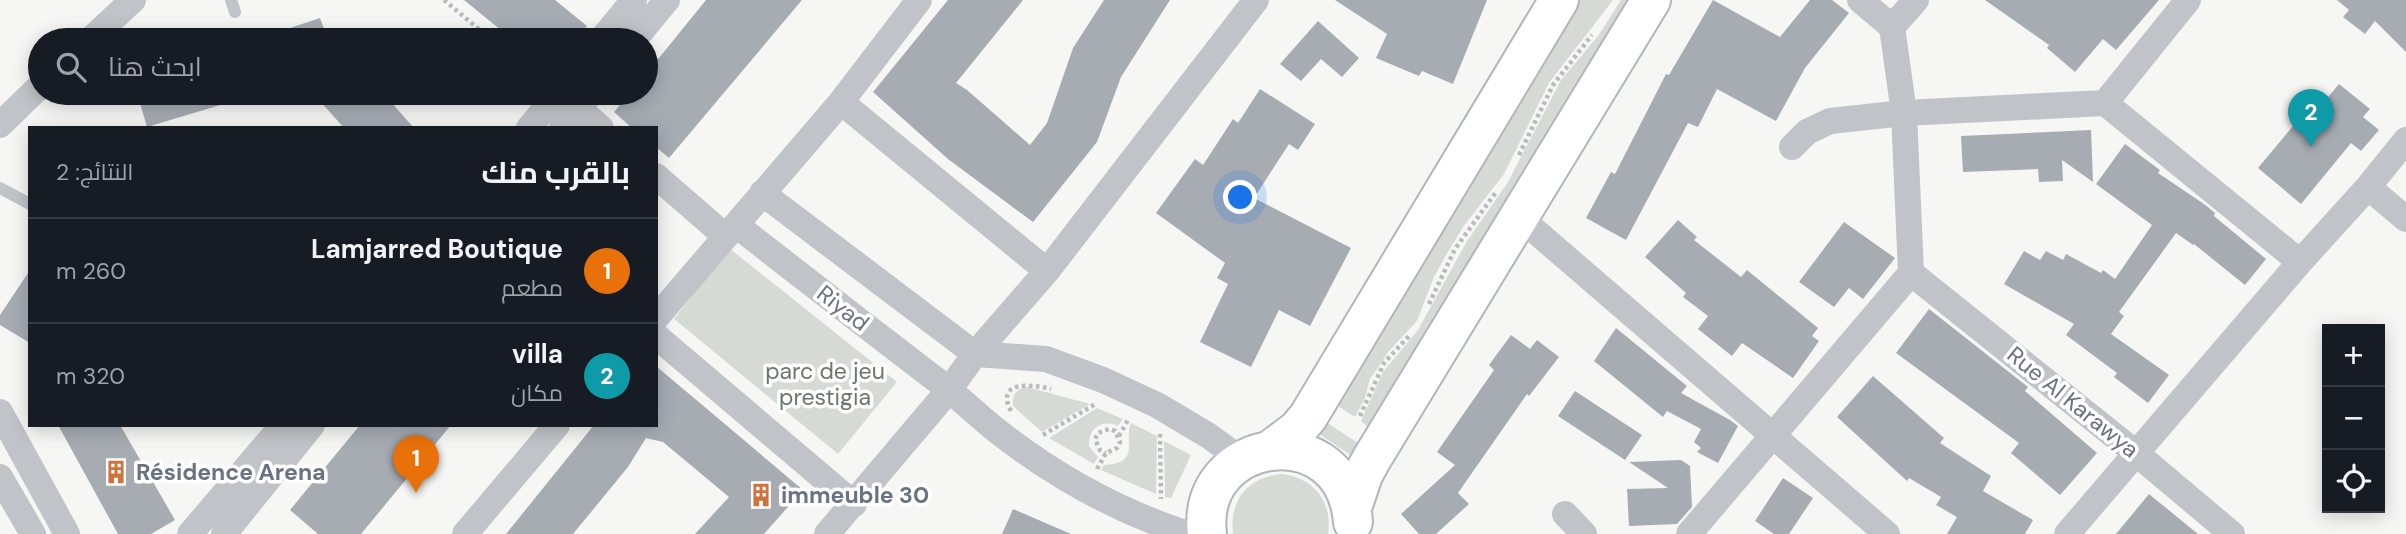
<!DOCTYPE html>
<html lang="ar">
<meta charset="utf-8">
<style>
:root{--surface:#171b24;--page:#20242c;--text:#f1f3f6;--muted:#9ea1a6;--line:#363941;--accent:#db2777}
body{margin:0;font-family:"DM Sans",Cairo,sans-serif;background:var(--page);color:var(--text);direction:rtl}
.controls{position:absolute;right:21px;bottom:21px;display:grid;overflow:hidden;border-radius:0px;box-shadow:0 4px 18px #0003}
.controls button{width:63px;height:63px;display:grid;place-items:center;padding:0;border:0;border-bottom:2px solid var(--line);background:var(--surface);color:var(--text);font:35px sans-serif}
.you{position:absolute;left:1241px;top:198px;width:24px;height:24px;margin:-18px;border:5px solid #fff;border-radius:50%;background:#1a73e8;box-shadow:0 0 0 10px #1a73e833}
.badge{display:grid;place-items:center;width:46px;height:46px;border-radius:50%;background:var(--accent);color:#fff;font-size:23px;font-weight:700}
.pin{position:absolute;translate:-50% -58px;filter:drop-shadow(0 2px 4px #0008)}
.pin::after{content:'';position:absolute;top:37px;width:24px;height:21px;background:inherit;clip-path:polygon(0 0,100% 0,50% 100%)}
.list{margin:0;padding:0;list-style:none}
h2{display:flex;justify-content:space-between;align-items:center;height:91px;margin:0;padding:0 28px;font-size:30px}
h2 small{font-size:23px;font-weight:400;color:var(--muted)}
.list li{display:grid;grid-template-columns:46px 1fr auto;gap:21px;align-items:center;box-sizing:border-box;height:105px;padding:0 28px;border-top:2px solid var(--line)}
.list b{display:block;font-size:26px;white-space:nowrap}
.list p{margin:0;font-size:23px;white-space:nowrap;color:var(--muted)}
.list em{font-size:23px;font-style:normal;color:var(--muted)}
.icon{flex:none;width:38px;height:38px;fill:none;stroke:currentColor;stroke-width:2;stroke-linecap:round;stroke-linejoin:round}
.map{position:relative;flex:none;width:2406px;height:534px;overflow:hidden;direction:ltr}
.search{position:absolute;background:var(--surface);box-shadow:0 4px 18px #0003;left:28px;top:28px;width:630px;height:77px;display:flex;align-items:center;gap:18px;box-sizing:border-box;padding:0 24px;border-radius:38px;color:var(--muted);font-size:26px}
.panel{position:absolute;background:var(--surface);box-shadow:0 4px 18px #0003;left:28px;top:126px;width:630px;height:301px;border-radius:0px;direction:rtl}
.map>svg:first-child{display:block}
</style>
<div class="map">
<svg width="2406" height="534" viewBox="0 0 2406 534">
<rect width="100%" height="100%" fill="#f6f7f4"/>
<path fill="#d5dbd4" d="M1579 0H1613L1549 83 1504 174 1463 227 1445 257 1434 277 1417 321 1389 351 1370 379 1365 398 1355 417 1335 404Z
M1621 0H1629L1368 427 1361 421 1383 372 1418 330 1467 241 1508 182 1561 80 1598 36Z
M729 248 897 382 838 454 674 319Z
M1027 387 1090 404 1042 432 1013 406C1012 395 1016 389 1027 387Z
M1097 408 1123 419 1118 426C1102 419 1088 428 1089 446L1098 457 1094 464 1049 438Z
M1326 422 1358 443 1350 455 1318 433Z
M1131 423 1157 436 1156 494 1101 470 1104 465C1142 463 1123 440 1131 423Z
M1164 441 1191 455 1171 498 1165 497Z
M1282 474C1314 478 1333 502 1328 534H1233C1229 500 1248 477 1282 474Z"/>
<path fill="#a7acb3" d="M464 0H555L587 26 576 40H513Z
M706 0H802L669 158 656 147V128H632L614 112 630 93H646V74Z
M948 0H1023L956 83 967 90 1030 145 1047 123 1073 48 1104 0H1170L1121 77 1097 142 1033 222 948 159 873 92Z
M1335 0H1487L1453 84 1422 71 1419 76 1376 58 1387 34Z
M1713 0 1780 37 1810 0H1832L1849 13 1805 68 1776 121 1717 89 1698 127 1688 123 1626 240 1586 218 1611 172 1615 174 1666 74 1669 75Z
M1985 0H2159L2116 50 2103 39 2075 72 2047 48 2049 45Z
M2337 0H2406V52L2375 21 2365 34 2343 17 2349 10Z
M320 18 328 40H264L263 37Z
M1318 21 1359 58 1342 77 1321 59 1301 81 1280 64Z
M2339 84 2370 109 2363 117 2379 130 2361 151 2351 143 2301 204 2258 168 2308 108 2315 113Z
M1260 89 1315 124 1298 150 1289 144 1254 198 1351 248 1310 326 1279 310 1251 367 1200 342 1228 284 1217 278 1225 263 1156 213 1195 159 1203 165 1233 119 1238 123Z
M137 93H246L247 97 147 127Z
M313 93H383L414 128H344Z
M2091 130 2093 182 2062 160 2063 181 2039 182 2038 169 1963 172 1961 136Z
M2125 144 2160 170 2158 173 2204 204 2215 213 2214 216 2266 259 2245 285 2194 244 2193 245 2176 233 2119 312 2124 316 2111 334 2169 375 2148 403 2114 377 2117 373 2066 335 2074 324 2004 284 2024 251 2040 260 2046 251 2063 260 2066 254 2101 273 2103 270 2115 279 2152 225 2096 184Z
M1678 220 1697 237 1694 240 1741 277 1747 270 1818 328 1812 336 1819 341 1793 378 1742 343 1732 356 1698 329 1708 316 1683 297 1686 293 1645 257Z
M1844 222 1895 258 1863 299 1849 288 1834 307 1799 282Z
M30 270V343L0 325V315Z
M1929 309 2028 387 2025 391 2097 453 2060 495 2011 453 2019 443 1896 353Z
M1616 328 1687 386 1681 393 1730 420 1738 426 1718 463 1697 452 1701 448 1694 442 1701 429 1667 411 1663 417 1594 361Z
M1511 335 1530 349 1537 340 1559 357 1529 396 1527 394 1458 493 1469 504 1436 534H1419L1401 514 1455 465 1437 452 1494 370 1489 365Z
M656 366 803 490 764 534H695L729 497 663 442 646 438 628 467 573 534H506L594 425H656Z
M1873 376 1944 438 1940 443 1991 476 1983 491 2033 520 2025 534H1947L1957 517 1936 505 1941 497 1909 478 1907 481 1837 417Z
M1575 391 1642 435 1625 460 1558 416Z
M58 425H120L175 520 151 534H118Z
M360 425H451L361 534H318L290 510Z
M1681 460 1690 466 1692 507 1677 524 1629 526 1627 489 1668 488 1629 462Z
M1783 478 1813 498 1789 534H1774L1755 521Z
M2149 494 2198 534H2116Z
M1013 509 1071 534H1002Z"/>
<g fill="none" stroke-linecap="round" stroke-linejoin="round">
<g stroke="#b2b5b9" stroke-width="42">
<path id="primary" d="M1269 451 1297 430 1308 417 1559 0
M1352 508 1363 475 1371 460 1651 0
M1207 534C1195 435 1345 415 1353 522"/>
</g>
<path stroke="#b8babd" stroke-width="4.5" stroke-dasharray="3.5 3.5" stroke-linecap="butt" d="M444 0 492 40
M1519 155 1553 85 1592 35
M1429 304 1455 249 1496 192
M1011 411C994 379 1035 385 1051 389
M1360 416 1384 363 1410 335
M1160 434 1161 499
M1043 435 1097 403
M1119 436 1129 418
M1097 469 1106 453 1117 448 1120 442 1115 431 1109 429 1098 433 1095 439 1100 450 1106 453"/>
<path stroke="#c0c3c7" stroke-width="12" d="M231 0 235 12
M0 188 30 204"/>
<path stroke="#c0c3c7" stroke-width="26" d="M1892 27 1916 0
M90 40 133 0
M601 40 634 0
M634 40 667 0
M561 93 601 128
M841 102 1047 271
M2105 103 2188 0
M0 125 40 86
M529 128 558 93
M562 128 591 93
M1792 147 1807 132 1830 121 1904 113 2105 103 2300 262
M656 176 725 236
M2368 187 2406 219
M762 193 975 354 1046 359 1103 380 1157 405 1209 436 1242 460
M1519 217 1887 534
M736 225C804 278 871 330 939 382 959 397 977 415 996 430 1053 475 1120 512 1188 534
M1911 273 2137 454 2232 534
M656 318 841 102 919 0
M656 336 854 504
M0 412 67 534
M0 477 33 534
M1565 514 1584 534
M190 534 283 425
M224 534 312 425
M465 534 557 425
M827 534 949 390 975 354 1047 271 1256 0
M1689 534 1911 273 1904 113 1892 27 1860 0
M2067 534 2300 262 2368 187 2406 140"/>
<use href="#primary" stroke="#fff" stroke-width="38"/>
</g>
<defs>
<g id="building-bare" transform="scale(1.89)"><path d="M-4-6H4V6H1V3H-1V6H-4ZM-2.5-4.3h1.7v1.8h-1.7ZM.8-4.3h1.7v1.8H.8ZM-2.5-1h1.7V.8h-1.7ZM.8-1h1.7V.8H.8Z" fill="#cf733c" stroke="#fff" stroke-width="2.5" paint-order="stroke"/></g>
</defs>
<g fill-rule="evenodd">
<use href="#building-bare" x="116" y="472"/>
<use href="#building-bare" x="761" y="495"/>
</g>
<g text-anchor="middle" stroke-width="7" stroke-linejoin="round" paint-order="stroke">
<g font-size="23" fill="#697381" stroke="#fff">
<text transform="translate(843 308) rotate(38)" y="8">Riyad</text>
<text transform="translate(2073 402) rotate(39)" y="8">Rue Al Karawya</text>
</g>
<g font-size="23" fill="#687967" stroke="#fff">
<text x="825" y="379">parc de jeu<tspan x="825" dy="26">prestigia</tspan></text>
</g>
<g font-size="23" font-weight="bold" fill="#697381" stroke="#fff" text-anchor="start">
<text x="136" y="480">Résidence Arena</text>
<text x="781" y="503">immeuble 30</text>
</g>
</g>
</svg>
<div class="controls">
<button>+</button>
<button>−</button>
<button><svg class="icon" aria-label="locate" viewBox="0 0 24 24"><circle cx="12" cy="12" r="6"/><path d="M12 2v4M12 18v4M2 12h4M18 12h4"/></svg></button>
</div>
<div class="you"></div>
<div class="pin badge" style="left:416px;top:493px;background:#e8710a">1</div>
<div class="pin badge" style="left:2311px;top:147px;background:#0f9aa8">2</div>
<div class="search"><svg class="icon" aria-label="search" viewBox="0 0 24 24"><circle cx="10" cy="10" r="6"/><path d="M15 15l6 6"/></svg>ابحث هنا</div>
<section class="panel">
<h2>بالقرب منك<small>النتائج: 2</small></h2>
<ul class="list">
<li><span class="badge" style="background:#e8710a">1</span><div><b>Lamjarred Boutique</b><p>مطعم</p></div><em>260 m</em></li>
<li><span class="badge" style="background:#0f9aa8">2</span><div><b>villa</b><p>مكان</p></div><em>320 m</em></li>
</ul>
</section>
</div>
